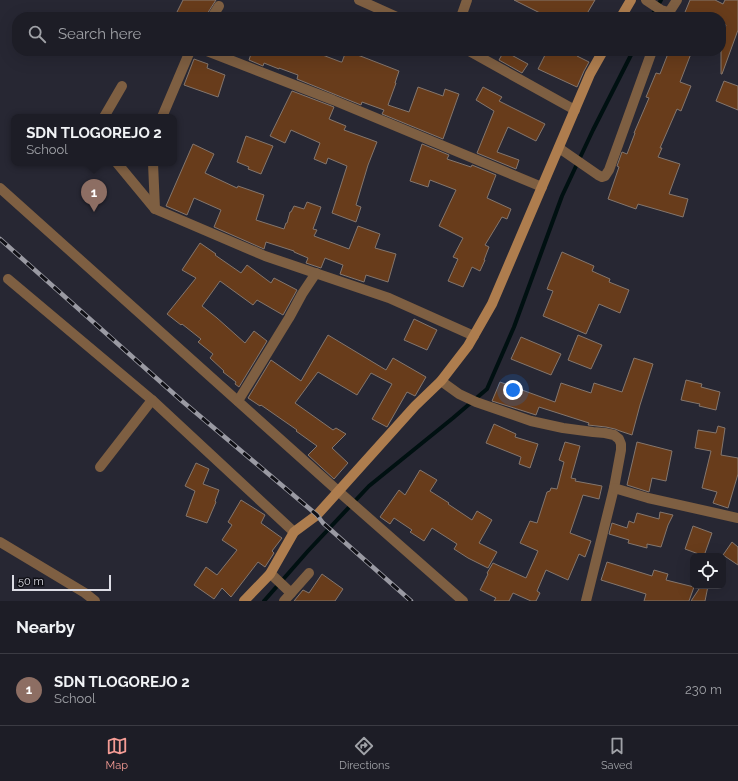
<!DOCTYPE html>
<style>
:root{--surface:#1d1d26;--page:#2a2a32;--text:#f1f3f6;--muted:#a0a2a7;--line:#3b3b43;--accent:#f59c95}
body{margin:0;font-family:Raleway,sans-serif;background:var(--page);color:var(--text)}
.controls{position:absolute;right:12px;bottom:12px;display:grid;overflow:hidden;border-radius:8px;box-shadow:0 4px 16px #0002}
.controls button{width:36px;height:36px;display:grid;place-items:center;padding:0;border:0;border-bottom:1px solid var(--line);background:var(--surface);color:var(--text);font:20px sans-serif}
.scale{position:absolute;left:12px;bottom:10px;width:99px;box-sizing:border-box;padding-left:4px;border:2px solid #dddde5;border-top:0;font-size:11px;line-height:14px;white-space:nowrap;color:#dddde5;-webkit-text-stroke:3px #101016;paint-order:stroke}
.you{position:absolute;left:513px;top:390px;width:14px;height:14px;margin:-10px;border:3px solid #fff;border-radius:50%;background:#1a73e8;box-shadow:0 0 0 6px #1a73e833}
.badge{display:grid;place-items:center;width:26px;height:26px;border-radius:50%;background:var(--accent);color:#fff;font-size:13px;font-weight:700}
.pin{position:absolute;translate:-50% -33px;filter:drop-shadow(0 1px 2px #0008)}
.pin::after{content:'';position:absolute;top:21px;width:14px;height:12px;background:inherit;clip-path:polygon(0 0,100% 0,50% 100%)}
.popup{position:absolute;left:11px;top:114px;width:166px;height:52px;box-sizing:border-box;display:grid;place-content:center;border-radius:8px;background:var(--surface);filter:drop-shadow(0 1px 3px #0005);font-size:13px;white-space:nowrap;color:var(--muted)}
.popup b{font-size:15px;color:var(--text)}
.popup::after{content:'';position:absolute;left:50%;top:100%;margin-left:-8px;border:8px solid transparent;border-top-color:var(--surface)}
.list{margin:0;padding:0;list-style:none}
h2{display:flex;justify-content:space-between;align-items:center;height:52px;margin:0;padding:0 16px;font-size:17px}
h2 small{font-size:13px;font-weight:400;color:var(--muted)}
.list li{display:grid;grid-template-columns:26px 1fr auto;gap:12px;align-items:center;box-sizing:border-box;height:72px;padding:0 16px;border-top:1px solid var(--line)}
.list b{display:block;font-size:15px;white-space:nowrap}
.list p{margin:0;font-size:13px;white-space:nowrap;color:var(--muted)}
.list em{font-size:13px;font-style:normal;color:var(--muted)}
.icon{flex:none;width:22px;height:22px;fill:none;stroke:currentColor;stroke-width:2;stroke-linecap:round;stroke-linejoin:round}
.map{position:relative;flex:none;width:738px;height:601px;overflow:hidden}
.search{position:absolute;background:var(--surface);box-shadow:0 4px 16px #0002;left:12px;right:12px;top:12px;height:44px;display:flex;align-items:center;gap:10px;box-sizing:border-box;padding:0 14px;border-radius:16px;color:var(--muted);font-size:15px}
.sheet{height:124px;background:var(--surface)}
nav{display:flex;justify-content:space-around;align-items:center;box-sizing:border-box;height:56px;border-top:1px solid var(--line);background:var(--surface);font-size:11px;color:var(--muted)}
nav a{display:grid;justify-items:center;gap:2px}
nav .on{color:var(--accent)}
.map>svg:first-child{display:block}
</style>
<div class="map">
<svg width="738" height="601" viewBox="0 0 738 601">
<rect width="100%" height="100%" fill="#272733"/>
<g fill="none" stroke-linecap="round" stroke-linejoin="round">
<g stroke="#001011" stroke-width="4">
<path d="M651,17L661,0"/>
<path d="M264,601L308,551L369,486L453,418L487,389L514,327L562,196L593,130L633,51"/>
</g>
</g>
<g fill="#683c1b" stroke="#84766d">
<path d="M183,0H216L207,14L206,17H182L176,14Z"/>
<path d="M514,0H595L585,17H548Z"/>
<path d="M690,0H715L723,4L725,0H738V30L722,74H721V39L726,25L721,22V17H683Z"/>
<path d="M252,51H312L341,62H342L346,51L363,57L399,71L395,83H396L388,105L409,112L418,87L443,96L445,89L459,94L443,139L382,114L384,110L362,102L361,105L297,79L298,75L279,68V69L264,63L263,66L249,60Z"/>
<path d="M504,51L528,64L522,73L499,60Z"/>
<path d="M547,51H580L577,56L589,62L584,71L577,87L538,69Z"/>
<path d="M669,51H692L680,82L691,86L681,111L677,109L660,148H662L658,157L680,164L669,194L688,199L683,217L638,204L636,209L608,199L619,167L617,166L622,152L627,154L635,133H634L649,98L646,97L656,73L660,74Z"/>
<path d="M194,59L208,64L207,68L225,75L218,97L184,85Z"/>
<path d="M724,81L738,86V110L716,101Z"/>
<path d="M483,87L502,97L499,101L545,124L536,141L508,127L497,152L519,160L516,169L477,153L494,111L476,100Z"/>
<path d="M292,91L334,107L329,119L346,126L344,130L377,142L368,165L356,205L361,207L356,222L332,213L347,166L328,158L326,164L314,159L320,143L291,130L285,143L270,136Z"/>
<path d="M246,136L273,146L261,174L248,169L249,167L237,162Z"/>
<path d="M193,144L214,154L205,173L237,188L238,186L264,195L256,220L284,229L286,223H287L290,212H291L294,206L304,209L307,202L321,207L313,229L317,230L314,236L349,249L358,226L380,234L375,248L396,254L388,282L366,275L364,282L340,274L343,265L325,258L321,268L306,263L308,258L294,252V251L266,242L264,249L214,227L221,210L194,198L187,215L166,206Z"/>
<path d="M422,144L449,155L447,159L471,167L472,165L496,175L487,198L511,209L507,219L502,217L485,245L489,247L484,260H485L480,271L472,267L463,287L448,281L458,259L453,257L463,238L439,226L456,190L430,180L428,187L410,181Z"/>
<path d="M200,243L216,254L215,255L241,273L247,265L271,283L274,278L297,290L283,315L257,300L253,305L220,281L202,306L217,318L245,343L254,331L267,341L239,387L235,384L236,382L223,372L224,371L210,358L213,354L198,342L201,339L182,324L181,325L167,314L196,278L182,270Z"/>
<path d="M562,252L594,266L592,271L610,279L609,282L629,290L620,313L599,304L586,334L543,316L553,291L547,289Z"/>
<path d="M414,319L437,330L427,350L404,340Z"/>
<path d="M328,335L386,370L393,358L426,377L415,396L407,392L387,427L372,419L392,384L371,373L357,395L318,372L295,403L333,430L336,428L346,434L332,448L348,463L334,479L308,455L317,446L296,431L297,430L261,405L260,406L248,398L271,360L301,381Z"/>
<path d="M578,335L602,345L591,369L568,360Z"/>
<path d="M521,337L561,354L551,375L511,359Z"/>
<path d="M634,358L653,364L640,405L632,435L620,431L615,429L606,427L588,425L589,423L539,407L536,415L492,401L500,382L555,402L561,383L591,393L594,383L622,392Z"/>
<path d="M686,380L702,384L701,387L720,392L716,410L699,406L700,404L681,400Z"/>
<path d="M494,424L516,434L515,437L538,444L530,468L519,464L521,457L486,443Z"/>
<path d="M718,426L725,428L721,455L738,458V474L728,508L713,503L717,492L702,488L711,451L695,448L698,430L716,433Z"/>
<path d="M565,442L580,446L571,478L576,479L575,481L602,486L599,499L583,495L570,533L591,541L585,557L579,554L568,580L546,570L537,591L540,593L536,601H531L513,593L509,601H494L496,598L480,590L488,574L487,573L493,563L526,578L538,551L520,543L530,521L537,523L547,492L550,491L551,488L557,489L564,462L559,460Z"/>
<path d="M637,442L672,451L666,481L652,478L649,492L627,485Z"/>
<path d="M196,463L209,469L203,484L219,490L215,501L216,502L207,523L186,516L195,491L185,486Z"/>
<path d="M420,470L437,480L430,491L449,503L448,504L472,520L477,511L492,520L479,543L497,552L488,568L468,558L454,549L457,544L432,528L424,541L410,532L412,530L394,518L390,524L380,517L399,490L405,495Z"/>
<path d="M241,500L265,515L261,523L282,538L272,551L274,553L265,567L258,562L231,597L222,588L214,599L194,585L206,567L217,575L237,550L222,540L232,525L228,522Z"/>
<path d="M660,512L673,515L668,525L661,547L647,544V548L628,543L629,540L609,534L612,523L627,528L629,521L634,523L637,513L659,519Z"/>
<path d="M693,526L712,533L704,556L685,549Z"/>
<path d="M732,542L738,547V565L723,555Z"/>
<path d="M607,562L652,576L654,570L668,574L666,580L694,587L689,601H644L646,594L601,580Z"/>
<path d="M322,574L343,589L335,601H294L303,590L309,593Z"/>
<path d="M701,586H708L705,601H691Z"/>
</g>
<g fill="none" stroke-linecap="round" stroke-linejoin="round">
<g stroke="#7e5f42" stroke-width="10">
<path d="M359,0L397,17"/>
<path d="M646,0L661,10L668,12"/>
<path d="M212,17L219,6"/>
<path d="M461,17L467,0"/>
<path d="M666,17L677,0"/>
<path d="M207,51L333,100L542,187"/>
<path d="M469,51L575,110"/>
<path d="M104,117L122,86"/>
<path d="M162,117L190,51"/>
<path d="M559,148L598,175L602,177L605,176L609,170L652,51"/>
<path d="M117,163L155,209L265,256L389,298L474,336"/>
<path d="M153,163L155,209"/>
<path d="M0,188L338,491L463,601"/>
<path d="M8,279L152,400L294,532"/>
<path d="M441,381L459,394L476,402L531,421L563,428L593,432L605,433L614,435L619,439L621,444V450L614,488L586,601"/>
<path d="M238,401L289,318L302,294L316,273"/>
<path d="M100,467L152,400"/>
<path d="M614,488L648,498L738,518"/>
<path d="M0,542L85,593L95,601"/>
<path d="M270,574L272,575L291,593"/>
<path d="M284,601L309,573"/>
</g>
<g stroke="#ae7d4e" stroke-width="10">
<path d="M621,17L631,0"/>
<path d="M244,601L270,574L294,532L317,515L415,406L441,381L468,346L492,304L590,74L603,51"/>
</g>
<defs>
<path id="rail" d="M0,239L182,401L317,515L323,523L411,601"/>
</defs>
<use href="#rail" stroke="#9a9aa3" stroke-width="4.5"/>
<use href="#rail" stroke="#101016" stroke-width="3" stroke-dasharray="9" stroke-linecap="butt"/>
</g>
</svg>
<div class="controls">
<button><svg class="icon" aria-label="locate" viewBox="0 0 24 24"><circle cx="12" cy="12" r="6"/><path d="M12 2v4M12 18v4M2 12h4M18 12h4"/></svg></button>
</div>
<div class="scale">50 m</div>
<div class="you"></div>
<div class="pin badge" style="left:94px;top:212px;background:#8d6e63">1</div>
<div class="popup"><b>SDN TLOGOREJO 2</b>School</div>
<div class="search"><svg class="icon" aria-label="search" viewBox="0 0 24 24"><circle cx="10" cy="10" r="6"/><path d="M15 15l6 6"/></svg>Search here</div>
</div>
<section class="sheet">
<h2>Nearby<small></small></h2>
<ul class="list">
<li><span class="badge" style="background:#8d6e63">1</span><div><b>SDN TLOGOREJO 2</b><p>School</p></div><em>230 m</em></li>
</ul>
</section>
<nav>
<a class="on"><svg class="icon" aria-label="map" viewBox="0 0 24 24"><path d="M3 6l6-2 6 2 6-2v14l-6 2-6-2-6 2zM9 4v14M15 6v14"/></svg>Map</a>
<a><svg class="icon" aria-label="directions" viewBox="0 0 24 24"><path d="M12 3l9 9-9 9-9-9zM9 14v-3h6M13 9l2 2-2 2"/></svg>Directions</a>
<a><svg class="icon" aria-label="saved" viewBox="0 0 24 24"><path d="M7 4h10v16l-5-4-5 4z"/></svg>Saved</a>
</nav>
